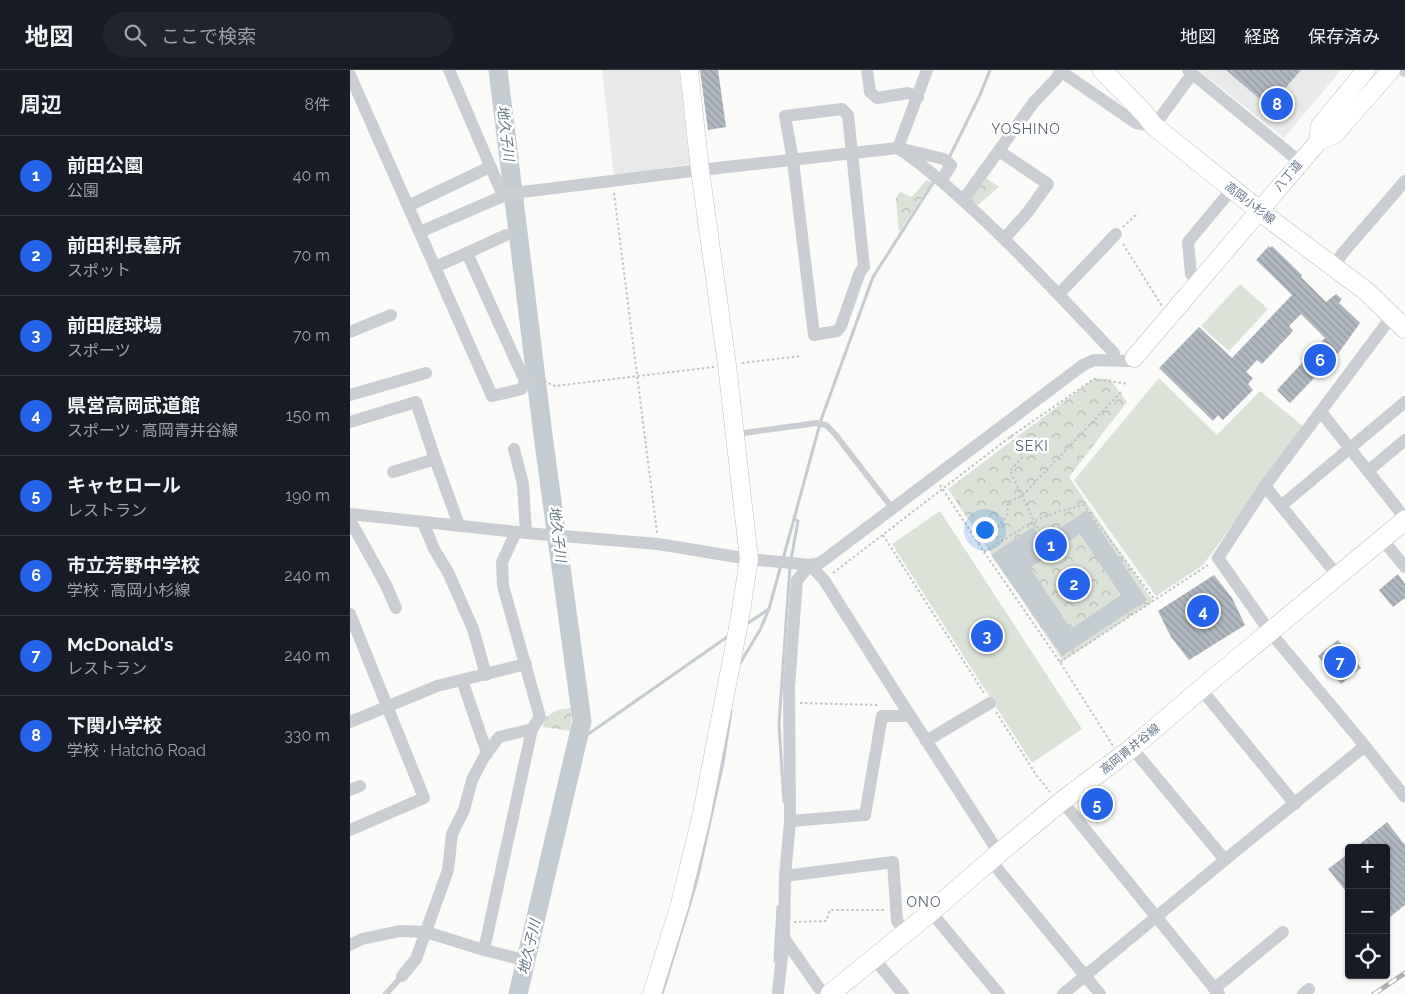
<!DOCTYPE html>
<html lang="ja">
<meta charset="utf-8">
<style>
:root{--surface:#171b24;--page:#20242c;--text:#f1f3f6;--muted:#9ea1a6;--line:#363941;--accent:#2563eb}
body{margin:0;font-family:Raleway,"Noto Sans JP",sans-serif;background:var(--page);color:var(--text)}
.controls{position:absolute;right:15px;bottom:15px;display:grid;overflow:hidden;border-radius:5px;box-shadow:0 1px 4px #0004}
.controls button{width:45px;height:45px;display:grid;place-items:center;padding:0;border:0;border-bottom:1px solid var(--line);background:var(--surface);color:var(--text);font:25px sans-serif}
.you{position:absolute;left:634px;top:459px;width:18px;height:18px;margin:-12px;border:4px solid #fff;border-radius:50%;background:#1a73e8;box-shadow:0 0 0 8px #1a73e833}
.badge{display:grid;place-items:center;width:32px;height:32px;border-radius:50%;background:var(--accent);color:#fff;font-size:16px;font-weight:700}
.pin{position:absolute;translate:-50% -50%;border:2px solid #fff;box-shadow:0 1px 5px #0006}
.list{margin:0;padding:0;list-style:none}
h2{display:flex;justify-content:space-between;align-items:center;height:65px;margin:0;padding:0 20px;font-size:21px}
h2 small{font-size:16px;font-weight:400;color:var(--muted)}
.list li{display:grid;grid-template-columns:32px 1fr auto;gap:15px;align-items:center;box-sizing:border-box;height:80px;padding:0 20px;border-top:1px solid var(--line)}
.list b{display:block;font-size:19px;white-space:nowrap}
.list p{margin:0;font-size:16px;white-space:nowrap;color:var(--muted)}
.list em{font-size:16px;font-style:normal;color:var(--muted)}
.icon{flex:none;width:28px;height:28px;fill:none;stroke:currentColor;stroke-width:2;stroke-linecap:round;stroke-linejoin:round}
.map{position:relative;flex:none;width:1055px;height:924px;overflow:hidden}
header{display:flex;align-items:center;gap:30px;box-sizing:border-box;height:70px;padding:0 25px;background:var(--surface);border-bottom:1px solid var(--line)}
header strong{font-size:24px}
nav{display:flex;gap:28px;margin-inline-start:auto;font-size:18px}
.search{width:350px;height:45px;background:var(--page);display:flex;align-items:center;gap:12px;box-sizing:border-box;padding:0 18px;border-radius:28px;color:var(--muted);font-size:19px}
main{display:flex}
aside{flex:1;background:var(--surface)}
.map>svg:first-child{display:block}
</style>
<header>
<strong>地図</strong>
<div class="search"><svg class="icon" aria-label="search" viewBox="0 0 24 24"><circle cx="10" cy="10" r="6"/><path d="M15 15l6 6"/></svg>ここで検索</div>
<nav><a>地図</a><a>経路</a><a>保存済み</a></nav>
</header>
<main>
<aside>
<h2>周辺<small>8件</small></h2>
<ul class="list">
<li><span class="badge">1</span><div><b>前田公園</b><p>公園</p></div><em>40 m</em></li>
<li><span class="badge">2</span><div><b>前田利長墓所</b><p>スポット</p></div><em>70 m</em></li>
<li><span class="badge">3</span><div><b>前田庭球場</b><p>スポーツ</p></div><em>70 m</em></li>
<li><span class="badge">4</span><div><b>県営高岡武道館</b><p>スポーツ · 高岡青井谷線</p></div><em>150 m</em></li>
<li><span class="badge">5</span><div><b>キャセロール</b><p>レストラン</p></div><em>190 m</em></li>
<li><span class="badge">6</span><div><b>市立芳野中学校</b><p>学校 · 高岡小杉線</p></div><em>240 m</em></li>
<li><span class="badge">7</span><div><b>McDonald's</b><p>レストラン</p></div><em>240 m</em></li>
<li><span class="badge">8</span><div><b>下関小学校</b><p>学校 · Hatchō Road</p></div><em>330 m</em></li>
</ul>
</aside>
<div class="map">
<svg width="1055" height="924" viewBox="0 0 1055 924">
<defs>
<pattern id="forest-crowns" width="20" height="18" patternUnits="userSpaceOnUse" patternTransform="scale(1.25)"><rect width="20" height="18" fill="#dbe2d8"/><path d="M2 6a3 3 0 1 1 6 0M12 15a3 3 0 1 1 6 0" fill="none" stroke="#b5bcb5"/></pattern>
<pattern id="building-back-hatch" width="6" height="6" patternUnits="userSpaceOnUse" patternTransform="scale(1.25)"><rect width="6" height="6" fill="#b0b7bf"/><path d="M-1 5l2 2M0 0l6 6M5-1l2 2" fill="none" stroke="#939aa1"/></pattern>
</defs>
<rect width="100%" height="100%" fill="#fafaf8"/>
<g fill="#e8e9e9">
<path d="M252,0H329L340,94L264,106Z"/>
<path d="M849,0H991L934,68Z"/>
</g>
<g fill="url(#forest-crowns)">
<path d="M636,108L649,117L627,136L621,131L622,125Z"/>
<path d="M576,110L582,112L549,162L546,128L550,122L562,127Z"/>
<path d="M744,309H760L777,332L719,407L803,531L713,591L598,419Z"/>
<path d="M222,638L220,661L193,657L195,648L207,640Z"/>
</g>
<g fill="#dbe2d8">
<path d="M890,214L918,239L879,281L851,256Z"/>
<path d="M809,308L867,365L910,321L954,357L853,495L806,526L724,410Z"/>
<path d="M590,441L732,659L682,693L542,474Z"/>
</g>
<path fill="#c4ccd2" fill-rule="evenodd" d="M737,440L797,530L712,586L641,485L683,457L693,470ZM730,464L771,525L721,559L680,498Z"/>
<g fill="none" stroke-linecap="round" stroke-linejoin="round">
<g stroke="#c4ccd2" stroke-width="3">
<path d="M599,88L630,25L640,0"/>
<path d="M433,489L471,350L523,207L585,110"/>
<path d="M441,490L448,451L444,449"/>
<path d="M395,555L419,539L431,495"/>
<path d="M389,595L410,560L419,539"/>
<path d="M227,672L380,565"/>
<path d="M434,732L429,654L440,496"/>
<path d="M425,891L428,837"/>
<path d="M312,924L347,810L373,693L381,641"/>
</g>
<path stroke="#c4ccd2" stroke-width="19" d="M148,0L194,373L232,651L168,924"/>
</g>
<g fill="url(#building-back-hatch)">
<path d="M350,0H368L376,57L358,60Z"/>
<path d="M876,0H951L919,37Z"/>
<path d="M919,176L920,178L922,176L952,205L951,207L976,232L986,224L992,229L989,233L1010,253L990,281L940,333L927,320L975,268L951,244L939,256L943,261L912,294L907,290L896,302L903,308L898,314L903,320L873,350L868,345L863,351L809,298L849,257L882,288L942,225L906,190Z"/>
<path d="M1048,504L1055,514V528L1043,537L1029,520Z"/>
<path d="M864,505L882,528L895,555L839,590L821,567L808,541Z"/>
<path d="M988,570L1011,598L991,614L968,586Z"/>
<path d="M1037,752L1055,775V835L1036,850V778H1005Z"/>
<path d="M999,783V825L978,799Z"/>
</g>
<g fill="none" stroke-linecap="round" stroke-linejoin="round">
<defs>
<g id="secondary">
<path d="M968,72L970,56L1016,0"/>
<path d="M784,288L968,72L985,64L1041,0"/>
<path d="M302,924L330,834L351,748L389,553L399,489L377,295L350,100L339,0"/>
</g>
<g id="primary">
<path d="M752,0L794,43L804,56L925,153L1016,221L1055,259"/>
<path d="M480,924L581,842L649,783L712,731L782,678L851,619L1055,450"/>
</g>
</defs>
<use href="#secondary" stroke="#bcc0c6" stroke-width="19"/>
<use href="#primary" stroke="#bbbec3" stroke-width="20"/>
<g stroke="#c1c4c6" stroke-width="2" stroke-dasharray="2.5 2.5" stroke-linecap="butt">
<path d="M264,123L307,463"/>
<path d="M773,157L788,143"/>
<path d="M773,174L812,236"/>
<path d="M392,293L451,286"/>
<path d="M194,311L205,316L364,297"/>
<path d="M660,366L673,386L660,401L684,451L701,480"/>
<path d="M590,415L634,482L710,592L763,676"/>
<path d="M533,465L634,623"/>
<path d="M628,473L646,460L657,445L658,432L672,426L771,322"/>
<path d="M634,482L684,451L707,442L734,435L805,530"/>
<path d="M483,503L660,367L744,309L778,314"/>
<path d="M710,592L858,495"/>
<path d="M450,633L528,635"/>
<path d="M646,642L687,706L700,722"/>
<path d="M444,852L476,851L480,840H536"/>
</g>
<g stroke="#cacdd1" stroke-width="6">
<path d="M386,364L467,353L476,355L485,364L543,439"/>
<path d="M36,924L52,906"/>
</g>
<g stroke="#cacdd1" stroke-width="12">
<path d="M99,0L153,126L156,124L350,100L548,78L594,89L601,95L591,111C653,164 708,224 764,283L762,290"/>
<path d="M517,0L520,22L527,28L558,23L568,27"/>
<path d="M577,0L548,78L565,90L591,111"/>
<path d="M709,0L786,53L804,56L842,4"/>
<path d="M838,0L950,92"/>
<path d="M1054,0L1055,1"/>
<path d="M0,5L142,326L172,319L175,311L182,310"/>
<path d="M492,39L498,45L514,197L510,202L491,256L487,261L464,265L443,91L435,46Z"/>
<path d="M649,81L698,114L677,143L654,169"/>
<path d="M613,130L684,32L706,9L711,1"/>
<path d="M58,136L140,97"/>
<path d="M70,162L153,126"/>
<path d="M117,183L156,165"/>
<path d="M984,196L992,184L1055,111"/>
<path d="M85,197L117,183L175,311"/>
<path d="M849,211L841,204L838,172L882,119"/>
<path d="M709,224L766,164"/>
<path d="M1042,246L915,416L868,488L920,562L1015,676L1055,727"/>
<path d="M0,262L41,245"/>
<path d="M0,325L76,303"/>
<path d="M971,342L1055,448"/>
<path d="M0,352L66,332L85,389L43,402"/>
<path d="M164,379L173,414L176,463"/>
<path d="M85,389L109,455"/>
<path d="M1018,401L1055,370"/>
<path d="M915,416L987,505"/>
<path d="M932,435L1055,332"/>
<path d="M0,444L176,463L308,474L399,489L442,493L460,495L470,493L733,295L744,290L778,291L784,288"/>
<path d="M0,445L1,452L36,515L46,538"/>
<path d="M73,452L84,479L98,502L123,559L136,605"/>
<path d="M1032,469L1055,497"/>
<path d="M460,495L447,510L439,616L440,751L435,806L434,868L473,924"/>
<path d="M460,495L474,510L552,633L649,783"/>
<path d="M0,544L74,728L0,760"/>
<path d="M112,610L137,683"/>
<path d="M851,619L945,734"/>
<path d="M0,652L87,616L176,594"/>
<path d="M576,671L640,633"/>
<path d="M782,678L875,790"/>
<path d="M0,720L10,716"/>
<path d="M712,731L869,924"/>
<path d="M440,751L515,745L532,646H560"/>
<path d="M641,791L750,924"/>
<path d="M435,806L543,792L547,851L556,862"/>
<path d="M581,842L649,924"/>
<path d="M0,875L12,869L50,861L76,862L134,880L166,888"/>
<path d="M134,880L182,659"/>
<path d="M531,897L553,924"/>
<path d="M52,906L66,889L98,800L102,764L114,740L122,710L134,687L149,667L182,659L190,647L153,516L152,492L166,462"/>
<path d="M864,919L933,862"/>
<path d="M428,922L434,868"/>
<path d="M713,924L887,780L1015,676"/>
<path d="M953,924L959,919"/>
</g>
<use href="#secondary" stroke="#fff" stroke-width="18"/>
<use href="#primary" stroke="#fff" stroke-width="19"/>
<defs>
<path id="rail" d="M1024,924L1055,903"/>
</defs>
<use href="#rail" stroke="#aaafb6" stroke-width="5"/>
<use href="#rail" stroke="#fff" stroke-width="3" stroke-dasharray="9" stroke-linecap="butt"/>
</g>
<g text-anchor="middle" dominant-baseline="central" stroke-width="5" stroke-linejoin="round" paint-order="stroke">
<g font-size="12" fill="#67778a" stroke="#fff">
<text transform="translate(938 106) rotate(-50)">八丁道</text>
<text transform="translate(900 133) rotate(38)">高岡小杉線</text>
<text transform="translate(780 679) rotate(-39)">高岡青井谷線</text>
</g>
<g font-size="14" letter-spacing="1" fill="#56616f" stroke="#fff">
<text x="676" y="59">YOSHINO</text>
<text x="682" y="376">SEKI</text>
<text x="574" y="832">ONO</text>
</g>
<g font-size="14" font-style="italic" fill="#637884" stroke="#fff">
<text transform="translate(156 63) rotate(83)">地久子川</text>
<text transform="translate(208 464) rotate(83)">地久子川</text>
<text transform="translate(179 877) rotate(-77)">地久子川</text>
</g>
</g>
</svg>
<div class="controls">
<button>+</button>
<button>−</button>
<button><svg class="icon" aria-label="locate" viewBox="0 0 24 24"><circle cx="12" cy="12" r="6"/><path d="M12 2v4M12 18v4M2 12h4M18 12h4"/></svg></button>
</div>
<div class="you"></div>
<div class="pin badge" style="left:701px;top:475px">1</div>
<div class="pin badge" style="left:724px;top:514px">2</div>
<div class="pin badge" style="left:637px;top:566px">3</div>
<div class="pin badge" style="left:853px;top:541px">4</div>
<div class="pin badge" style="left:747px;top:734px">5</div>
<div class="pin badge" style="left:970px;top:290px">6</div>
<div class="pin badge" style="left:990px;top:592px">7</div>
<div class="pin badge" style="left:927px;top:34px">8</div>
</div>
</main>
